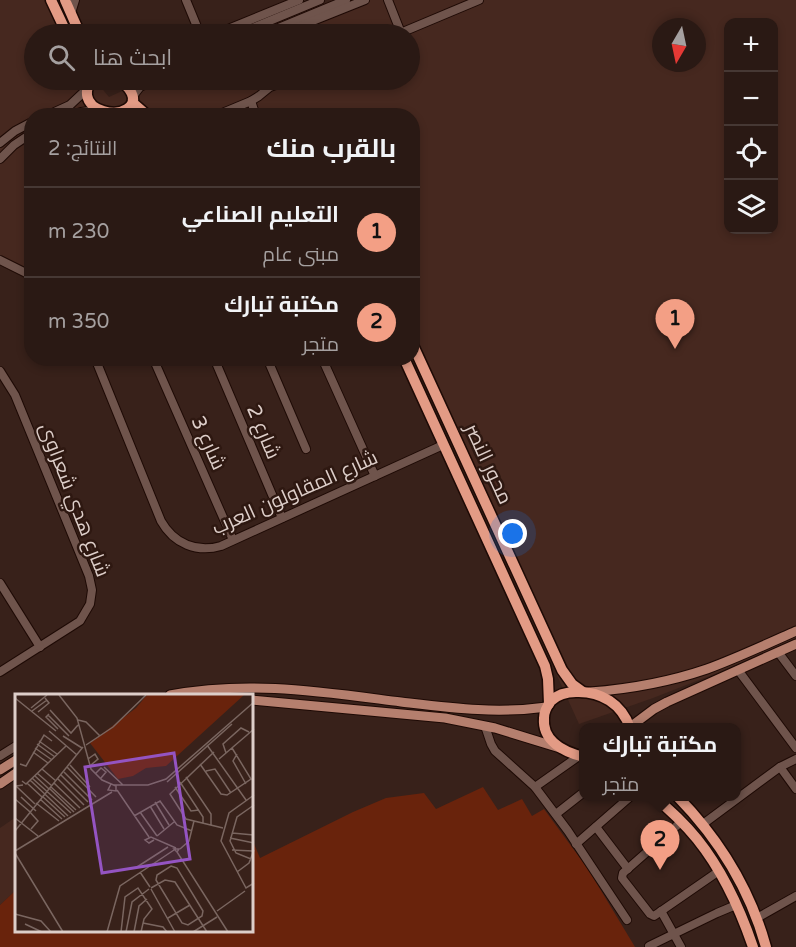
<!DOCTYPE html>
<html lang="ar">
<meta charset="utf-8">
<style>
:root{--surface:#2a1914;--page:#362622;--text:#f1f3f6;--muted:#a5a0a0;--line:#463834;--accent:#f39f85}
body{margin:0;font-family:"Varela Round",Cairo,sans-serif;background:var(--page);color:var(--text);direction:rtl}
.controls{position:absolute;right:18px;top:18px;display:grid;overflow:hidden;border-radius:12px;box-shadow:0 3px 9px #0003}
.controls button{width:54px;height:54px;display:grid;place-items:center;padding:0;border:0;border-bottom:2px solid var(--line);background:var(--surface);color:var(--text);font:30px sans-serif}
.compass{position:absolute;left:652px;top:18px;width:54px;height:54px;border-radius:50%;background:var(--surface);box-shadow:0 3px 9px #0003;rotate:189deg}
.you{position:absolute;left:513px;top:534px;width:21px;height:21px;margin:-15px;border:4px solid #fff;border-radius:50%;background:#1a73e8;box-shadow:0 0 0 9px #1a73e833}
.badge{display:grid;place-items:center;width:39px;height:39px;border-radius:50%;background:var(--accent);color:#111;font-size:20px;font-weight:700}
.pin{position:absolute;translate:-50% -50px;filter:drop-shadow(0 2px 3px #0008)}
.pin::after{content:'';position:absolute;top:32px;width:21px;height:18px;background:inherit;clip-path:polygon(0 0,100% 0,50% 100%)}
.popup{position:absolute;left:579px;top:723px;width:162px;height:78px;box-sizing:border-box;display:grid;place-content:center;border-radius:12px;background:var(--surface);filter:drop-shadow(0 2px 4px #0005);font-size:20px;white-space:nowrap;color:var(--muted)}
.popup b{font-size:22px;color:var(--text)}
.popup::after{content:'';position:absolute;left:50%;top:100%;margin-left:-12px;border:12px solid transparent;border-top-color:var(--surface)}
.list{margin:0;padding:0;list-style:none}
h2{display:flex;justify-content:space-between;align-items:center;height:78px;margin:0;padding:0 24px;font-size:26px}
h2 small{font-size:20px;font-weight:400;color:var(--muted)}
.list li{display:grid;grid-template-columns:39px 1fr auto;gap:18px;align-items:center;box-sizing:border-box;height:90px;padding:0 24px;border-top:2px solid var(--line)}
.list b{display:block;font-size:22px;white-space:nowrap}
.list p{margin:0;font-size:20px;white-space:nowrap;color:var(--muted)}
.list em{font-size:20px;font-style:normal;color:var(--muted)}
.icon{flex:none;width:33px;height:33px;fill:none;stroke:currentColor;stroke-width:2;stroke-linecap:round;stroke-linejoin:round}
.map{position:relative;flex:none;width:796px;height:947px;overflow:hidden;direction:ltr}
.search{position:absolute;background:var(--surface);box-shadow:0 3px 9px #0003;left:24px;top:24px;width:396px;height:66px;display:flex;align-items:center;gap:15px;box-sizing:border-box;padding:0 21px;border-radius:33px;color:var(--muted);font-size:22px}
.panel{position:absolute;background:var(--surface);box-shadow:0 3px 9px #0003;left:24px;top:108px;width:396px;height:258px;border-radius:24px;direction:rtl}
.map>svg:first-child{display:block}
</style>
<div class="map">
<svg width="796" height="947" viewBox="0 0 796 947">
<rect width="100%" height="100%" fill="#38211a"/>
<g fill="#46281f" fill-rule="evenodd">
<path d="M0,0H60L74,34H34V80H95L109,97L146,80H410V34H250L333,0H796V638L717,673L653,698L579,724L413,358L412,116H32L31,281L0,265ZM728,22H774V230H728ZM661,27H697V63H661Z"/>
<path d="M16,817V890L0,905V828Z"/>
</g>
<path fill="#69230c" d="M483,787L498,810L522,799L532,816L544,809L588,869L635,947H0V905L16,890V930H252V839L260,858L353,812L386,798L424,793L436,809Z"/>
<g fill="none" stroke-linecap="round" stroke-linejoin="round">
<defs>
<g id="minor">
<path d="M186,0L200,34"/>
<path d="M388,0L401,33"/>
<path d="M71,13L75,0"/>
<path d="M216,34L299,0"/>
<path d="M238,34L320,0"/>
<path d="M264,34L346,0"/>
<path d="M280,34L365,0"/>
<path d="M398,34L479,0"/>
<path d="M133,96L140,87L154,80"/>
<path d="M251,101L256,116"/>
<path d="M46,116L70,105L87,89"/>
<path d="M69,116L81,112L99,110"/>
<path d="M215,116L251,101L259,96L270,87L290,80"/>
<path d="M0,143L15,131L32,122"/>
<path d="M0,159L14,145L32,133"/>
<path d="M0,260L32,276"/>
<path d="M95,358L161,521C174,544 197,553 221,546L443,445"/>
<path d="M153,358L233,540"/>
<path d="M214,358L282,518"/>
<path d="M267,358L306,449"/>
<path d="M322,358L375,476"/>
<path d="M0,371L15,395L89,576L92,590L90,604L80,621L0,672"/>
<path d="M0,583L40,647"/>
<path d="M778,652L796,676"/>
<path d="M738,670L796,748"/>
<path d="M485,726L491,744L495,751L535,787L568,831L627,920"/>
<path d="M0,756L16,746"/>
<path d="M780,767L796,789"/>
<path d="M535,787L579,756"/>
<path d="M556,814L584,792"/>
<path d="M681,822L623,873L622,878L650,914L654,916L719,871"/>
<path d="M703,824L780,767L796,759"/>
<path d="M596,827L628,869"/>
<path d="M576,844L631,796"/>
<path d="M661,911L681,947"/>
<path d="M757,918L796,896"/>
<path d="M649,946L717,913L736,905"/>
</g>
<g id="major">
<path d="M590,692C630,689 669,682 707,669C737,658 767,644 796,631"/>
<path d="M170,695C250,680 322,692 401,702C452,708 496,714 547,707"/>
<path d="M252,700L445,718L495,728L560,748"/>
<path d="M630,727L654,709L667,702L796,644"/>
<path d="M0,770L16,760"/>
<path d="M0,784L16,773"/>
</g>
<g id="highway">
<path d="M51,0L67,34"/>
<path d="M65,0L80,34"/>
<path d="M96,80C90,83 86,87 87,95C89,111 115,117 127,109C141,100 128,85 118,80"/>
<path d="M133,103L148,116"/>
<path d="M412,343L562,670L572,684L583,692"/>
<path d="M404,358L545,666L548,679L549,704"/>
<path d="M584,757C564,752 542,741 544,718C544,712 547,706 551,701C557,695 567,692 576,692C601,691 622,704 630,728"/>
<path d="M653,796C669,809 684,823 697,839C722,870 740,909 753,947"/>
<path d="M677,796C719,839 750,889 766,947"/>
</g>
</defs>
<use href="#minor" stroke="#1e0a05" stroke-width="10"/>
<use href="#major" stroke="#1e0a05" stroke-width="11"/>
<use href="#highway" stroke="#1e0a05" stroke-width="13"/>
<use href="#minor" stroke="#6f544c" stroke-width="8"/>
<use href="#major" stroke="#b57f6e" stroke-width="9"/>
<use href="#highway" stroke="#e39b85" stroke-width="10"/>
</g>
<g text-anchor="middle" dominant-baseline="central" stroke-width="5" stroke-linejoin="round" paint-order="stroke">
<g font-size="20" fill="#ddcec9" stroke="#2e1811">
<text transform="translate(263 432) rotate(67)">شارع 2</text>
<text transform="translate(208 443) rotate(66)">شارع 3</text>
<text transform="translate(488 464) rotate(65)">محور النصر</text>
<text transform="translate(295 493) rotate(-24)">شارع المقاولون العرب</text>
<text transform="translate(74 500) rotate(69)">شارع هدي شعراوى</text>
</g>
</g>
<g transform="translate(15 694)">
<rect width="238" height="238" fill="#38211a"/>
<path d="M132,1H229L151,72L131,74L118,82L103,85L75,49L121,14Z" fill="#69230c"/>
<path fill="none" stroke="#7a6660" stroke-width="1.5" d="M44,1L62,24L76,75L87,86L101,92V97L93,96L96,90M0,4L41,37M16,14L32,1M35,16L56,39L63,31M17,17L32,6M23,18L34,9L30,4M34,20L31,23L43,35M33,21L54,42M63,26L71,28L85,42M34,37L62,61M48,42L67,54M24,47L42,60M22,50L40,63M71,51L98,33L131,1M192,51L231,106M20,54L37,66M18,58L33,69M199,58L155,100L171,125L208,134M211,59L208,50L226,34L234,38M222,60L218,67L231,90M73,65L80,60L83,65L76,71M204,65L239,35M5,70L11,72L29,41L37,47M185,70L206,100L212,101L236,85L217,54M55,71L75,93M52,73L81,103M89,73L108,91M27,75L41,87M191,77L200,75L216,99M49,78L77,106M22,79L37,92M81,79L86,74L91,78L86,84M46,81L73,108M20,82L34,95M171,83L196,120V131M17,84L56,119M43,85L69,111M15,86L53,122M7,87L11,90L51,52M152,88L217,30M165,88L188,123V130M12,89L27,103M39,89L65,114M8,91L1,92L20,110M99,91H133L151,85L239,8M36,93L61,116M160,93L176,117L184,116M34,94L59,118M102,96L134,143M239,101L214,119L206,147L231,194L239,189M27,102L50,123M6,103L21,117M0,105L14,117M25,105L47,125M140,108L154,131M21,109L44,127M135,112L149,135M14,117L23,127L16,135M125,118L142,142M119,122L145,107L162,131L177,137M0,124L23,142M0,137L68,53M217,139L239,141M142,142L159,128M215,144L239,149M139,146L134,149L130,146L136,143L161,154M165,155L174,147L179,127M217,156L238,157M0,157L97,98M162,158L159,155H164L162,158L213,238M0,159L48,238M236,165L221,159L215,147L222,123L239,111M156,172L162,174L188,217L187,222L173,231L167,229L141,186L142,181ZM122,173L153,153M125,178L135,193M222,178L234,169L239,156M136,194L150,186L160,188L192,238M136,195L160,238M202,217L230,197M0,220L26,227L36,238M153,224L175,211M128,229L148,233L152,238M10,230L27,238M92,238L105,192L159,156M106,238L110,203L123,194L137,215L129,225L126,238M111,238L117,208L134,195M119,238L124,212L132,205M178,238L202,223"/>
<path fill="#9454c2" fill-opacity="0.15" stroke="#9454c2" stroke-width="3" d="M159,59L175,165L87,179L70,73Z"/>
<rect width="238" height="238" fill="none" stroke="#ddcec9" stroke-width="3"/>
</g>
</svg>
<div class="controls">
<button>+</button>
<button>−</button>
<button><svg class="icon" aria-label="locate" viewBox="0 0 24 24"><circle cx="12" cy="12" r="6"/><path d="M12 2v4M12 18v4M2 12h4M18 12h4"/></svg></button>
<button><svg class="icon" aria-label="layers" viewBox="0 0 24 24"><path d="M12 4l9 5-9 5-9-5zM3 14l9 5 9-5"/></svg></button>
</div>
<svg class="compass" viewBox="-18 -18 36 36"><path d="M0-13l5 13h-10z" fill="#e53935"/><path d="M0 13l5-13h-10z" fill="#a5a0a0"/></svg>
<div class="you"></div>
<div class="pin badge" style="left:675px;top:349px">1</div>
<div class="pin badge" style="left:660px;top:870px">2</div>
<div class="popup"><b>مكتبة تبارك</b>متجر</div>
<div class="search"><svg class="icon" aria-label="search" viewBox="0 0 24 24"><circle cx="10" cy="10" r="6"/><path d="M15 15l6 6"/></svg>ابحث هنا</div>
<section class="panel">
<h2>بالقرب منك<small>النتائج: 2</small></h2>
<ul class="list">
<li><span class="badge">1</span><div><b>التعليم الصناعي</b><p>مبنى عام</p></div><em>230 m</em></li>
<li><span class="badge">2</span><div><b>مكتبة تبارك</b><p>متجر</p></div><em>350 m</em></li>
</ul>
</section>
</div>
